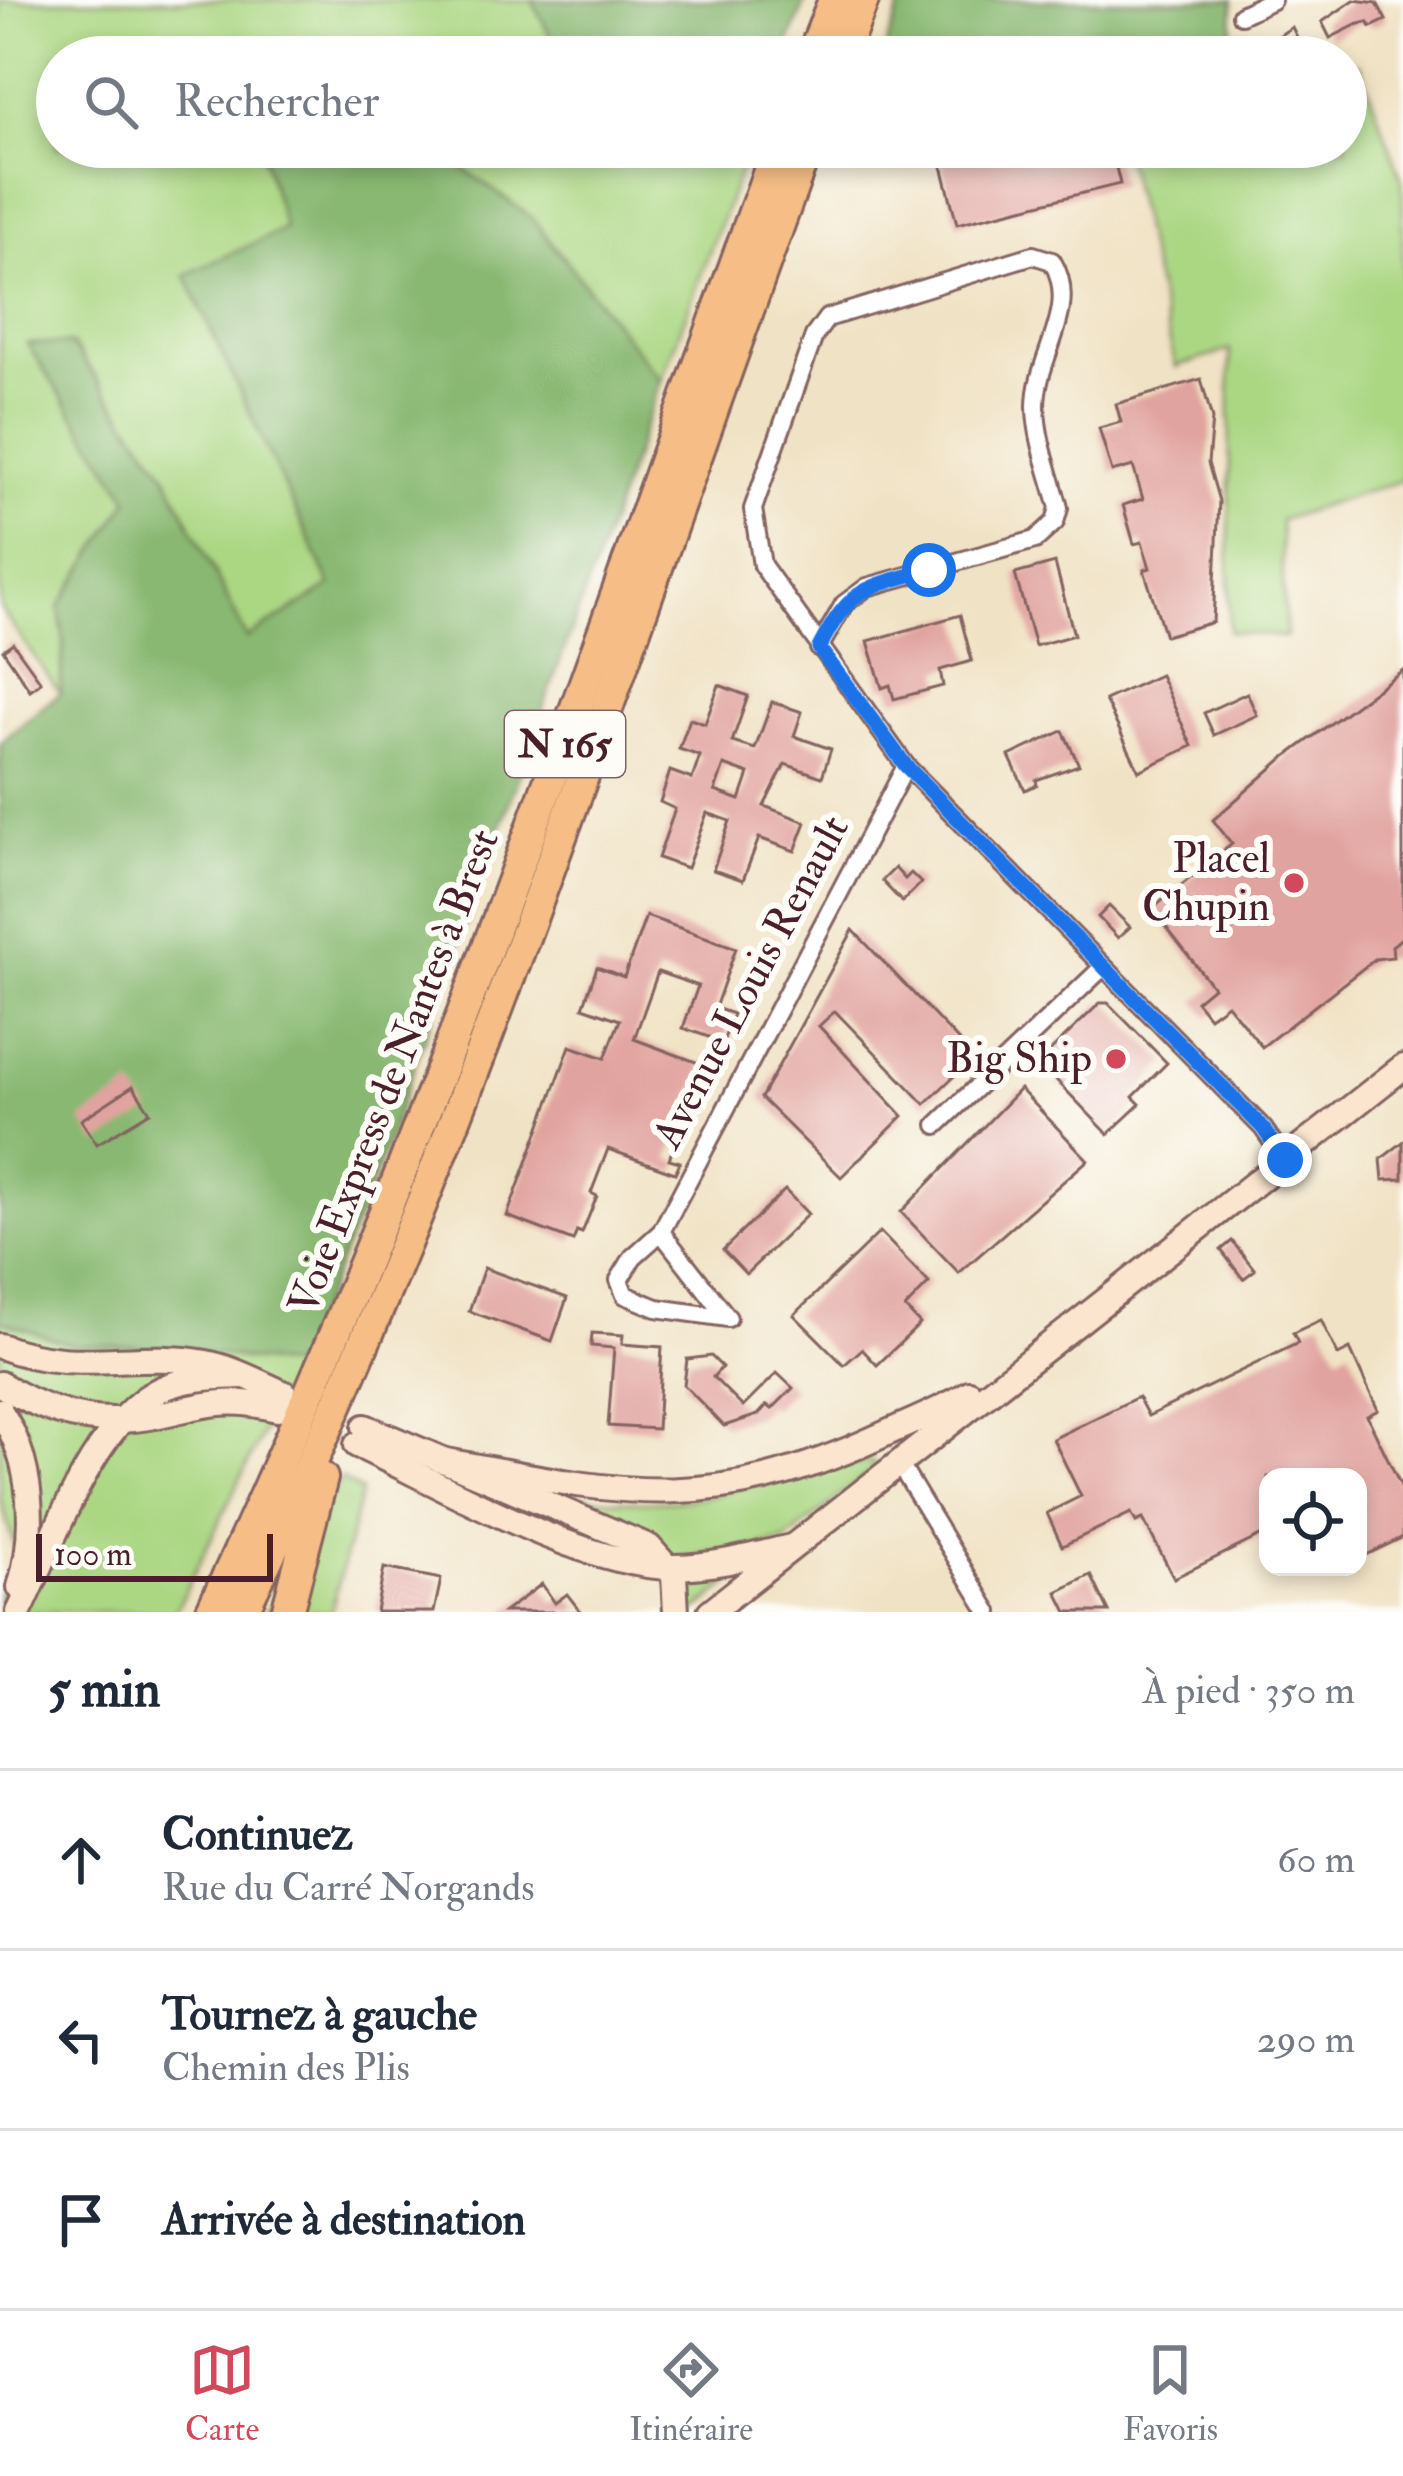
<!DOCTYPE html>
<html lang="fr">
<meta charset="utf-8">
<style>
:root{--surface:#fff;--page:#f2f2f3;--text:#1f2937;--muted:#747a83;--line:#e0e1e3;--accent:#d1495b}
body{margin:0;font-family:"IM FELL Double Pica",serif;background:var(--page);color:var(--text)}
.controls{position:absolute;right:36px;bottom:36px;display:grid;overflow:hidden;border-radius:24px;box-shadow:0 6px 18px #0003}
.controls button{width:108px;height:108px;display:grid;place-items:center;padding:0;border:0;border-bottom:3px solid var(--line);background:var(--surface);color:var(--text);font:60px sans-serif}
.scale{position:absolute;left:36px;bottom:30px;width:237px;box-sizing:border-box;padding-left:12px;border:6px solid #4a1f2b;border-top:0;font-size:33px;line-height:42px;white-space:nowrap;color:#4a1f2b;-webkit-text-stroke:9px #fdfcf7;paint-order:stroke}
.stop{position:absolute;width:36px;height:36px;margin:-27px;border:9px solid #1a73e8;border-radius:50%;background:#fff}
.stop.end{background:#1a73e8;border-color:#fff;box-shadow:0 3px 12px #0008}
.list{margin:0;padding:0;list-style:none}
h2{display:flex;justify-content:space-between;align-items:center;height:156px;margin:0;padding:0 48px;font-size:51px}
h2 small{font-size:39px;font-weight:400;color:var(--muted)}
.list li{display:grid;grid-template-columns:78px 1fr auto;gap:36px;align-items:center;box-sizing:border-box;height:180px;padding:0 48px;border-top:3px solid var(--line)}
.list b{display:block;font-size:45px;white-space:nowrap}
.list p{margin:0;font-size:39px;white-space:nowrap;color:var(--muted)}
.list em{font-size:39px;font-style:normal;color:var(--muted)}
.icon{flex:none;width:66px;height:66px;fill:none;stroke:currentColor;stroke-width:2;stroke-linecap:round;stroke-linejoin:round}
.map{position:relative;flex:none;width:1403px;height:1612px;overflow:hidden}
.search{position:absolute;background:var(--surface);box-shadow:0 6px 18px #0003;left:36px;right:36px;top:36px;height:132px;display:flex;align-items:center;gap:30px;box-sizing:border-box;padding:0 42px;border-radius:66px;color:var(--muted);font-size:45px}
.sheet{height:696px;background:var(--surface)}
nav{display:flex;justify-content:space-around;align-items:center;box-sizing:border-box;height:168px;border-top:3px solid var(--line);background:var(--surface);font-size:33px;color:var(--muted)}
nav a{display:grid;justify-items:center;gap:6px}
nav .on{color:var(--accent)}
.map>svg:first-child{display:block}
</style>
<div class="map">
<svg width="1403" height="1612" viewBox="0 0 1403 1612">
<rect width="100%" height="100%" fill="#fdfcf7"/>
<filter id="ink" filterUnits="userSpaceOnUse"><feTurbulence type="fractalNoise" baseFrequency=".00833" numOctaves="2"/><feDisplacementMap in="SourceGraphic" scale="24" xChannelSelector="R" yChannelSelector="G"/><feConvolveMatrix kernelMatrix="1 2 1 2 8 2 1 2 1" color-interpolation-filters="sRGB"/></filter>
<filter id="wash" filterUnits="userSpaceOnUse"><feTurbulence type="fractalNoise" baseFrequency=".004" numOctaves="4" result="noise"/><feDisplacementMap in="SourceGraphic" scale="48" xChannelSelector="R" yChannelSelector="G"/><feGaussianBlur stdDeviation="2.7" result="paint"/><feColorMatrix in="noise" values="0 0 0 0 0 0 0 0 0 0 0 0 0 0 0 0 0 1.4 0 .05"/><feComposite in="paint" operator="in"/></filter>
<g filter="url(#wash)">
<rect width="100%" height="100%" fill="#f0e2c4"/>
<g fill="#abd783" stroke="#7a7b57" stroke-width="3">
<path d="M0,0H532L561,57H57V147H260L286,229L186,276L331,586L247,639L165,473L72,344H28L129,499L59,607L64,641L60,693L0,608Z"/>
<path d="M1359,64L1403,182V480L1280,520L1286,637L1229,632L1230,350L1176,367L1123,147H1346V71Z"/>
<path d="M433,147H749L661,381L531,217Z"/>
<path d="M0,1320L71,1345L175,1348L295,1367L175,1612H0V1592L17,1555L0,1499Z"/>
<path d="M874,1462L872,1470L784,1542L674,1559L553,1502L554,1492C603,1500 652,1506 702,1497C759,1486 815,1463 874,1462Z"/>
<path d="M341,1478L361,1492L331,1612H266Z"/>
<path d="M750,1567L694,1612H686L683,1575Z"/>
</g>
<g fill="#88b871" stroke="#696c4e" stroke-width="3">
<path d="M532,0H806L783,57H561Z"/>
<path d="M903,0H1233L1232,57H882Z"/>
<path d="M260,147H433L531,217L661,381L369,1192L295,1367L175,1348L71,1345L0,1320V743L60,693L64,641L59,607L129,499L27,344H71L165,473L247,638L331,586L185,275L285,229Z"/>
</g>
<g id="blocks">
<g fill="#e1a39f" fill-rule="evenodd">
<path d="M1354,0L1377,3L1386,20L1371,27L1368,22L1356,25L1330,38L1322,22Z"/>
<path d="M1292,27L1303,50L1269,57L1264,46Z"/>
<path d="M937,147H1111L1120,184L957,224Z"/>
<path d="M1201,379L1212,419L1208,463L1219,501L1213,622L1165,636L1144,570L1150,568L1142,542L1134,544L1123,505L1143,499L1133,466L1112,472L1099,428L1121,422L1116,404Z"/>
<path d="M1055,563L1074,635L1035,646L1015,574Z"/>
<path d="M960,615L972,661L940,670L943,686L894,699L890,685L882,688L868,641Z"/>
<path d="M13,643L41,682L30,690L3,650Z"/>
<path d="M1403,670V937L1392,946L1393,957L1375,959L1262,1047L1227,1004L1209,1017L1196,1001L1213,987L1152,909L1232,844L1213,820L1280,761Z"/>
<path d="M1160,675L1192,746L1139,771L1105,700Z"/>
<path d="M719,685L748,696L732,742L755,749L772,702L802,712L794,736L831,749L822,777L785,764L764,806L806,822L795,851L759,838L743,880L713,870L730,821L707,813L687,868L658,858L675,809L660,802L670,771L692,779L700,756L679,749L690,719L705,724ZM724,765L749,774L740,800L715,791Z"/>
<path d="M1247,693L1257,715L1214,735L1204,713Z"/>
<path d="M1063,731L1079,765L1036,780L1037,785L1025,790L1009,756Z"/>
<path d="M895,868L905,879L911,873L921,883L902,902L882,881Z"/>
<path d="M1109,906L1130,927L1118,938L1098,917Z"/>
<path d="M646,916L736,948L715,1008L733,1014L723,1042L683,1028L698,986L658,972L634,1039L704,1065L686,1114L693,1117L686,1135L679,1132L669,1159L680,1162L675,1173L608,1149L591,1193L597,1196L582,1233L577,1231L573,1241L507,1216L570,1046L605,1058L620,1020L583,1007L597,967L624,977Z"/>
<path d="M853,930L974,1057L925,1104L835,1011L819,1026L903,1116L841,1177L761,1098Z"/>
<path d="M1100,1003H1108L1167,1063L1133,1097L1140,1104L1108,1134L1039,1062Z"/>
<path d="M133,1086L150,1112L97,1144L81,1120Z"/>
<path d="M1020,1089L1088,1160L959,1273L901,1212Z"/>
<path d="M1403,1142V1179L1383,1180L1381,1159Z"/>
<path d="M785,1190L808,1214L746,1274L723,1250Z"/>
<path d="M880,1232L929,1283L905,1308L920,1324L877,1365L862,1349L844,1365L794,1315Z"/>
<path d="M1232,1241L1255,1270L1243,1279L1221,1250Z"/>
<path d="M484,1268L567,1298L552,1341L469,1311Z"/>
<path d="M1321,1320L1338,1355L1350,1349L1378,1410L1367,1416L1403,1490V1537L1358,1559V1477H1268V1532L1174,1578L1143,1519L1136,1522L1131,1513L1062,1546L1047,1513L1081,1496L1053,1439L1138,1397L1148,1416L1298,1343L1293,1333Z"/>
<path d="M592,1333L623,1335L622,1344L662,1347L657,1429L608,1426L614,1348L591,1346Z"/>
<path d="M711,1356L722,1367L713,1377L743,1407L777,1373L793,1388L772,1409L767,1405L758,1415L724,1426L684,1385L687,1359Z"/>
<path d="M384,1568L441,1579L434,1612H376Z"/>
<path d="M1091,1575L1109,1612H1067L1057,1592Z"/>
<path d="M542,1584L555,1603L567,1594L581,1612H504Z"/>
</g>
</g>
</g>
<g filter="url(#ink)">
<use href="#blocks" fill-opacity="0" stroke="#846361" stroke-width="3"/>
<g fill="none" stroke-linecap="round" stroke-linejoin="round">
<defs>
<g id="street">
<path d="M1241,15L1272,0"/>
<path d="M819,648L844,604L867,587L1035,540L1055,522L1059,508C1051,476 1036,439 1036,406C1036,355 1081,309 1052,261L1033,255L827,318L814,336L753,509L762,565L906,766L1263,1128L1285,1160"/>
<path d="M937,1125L1102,968"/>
<path d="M661,1232L728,1318L657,1308L625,1295L619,1280L633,1257L661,1232L906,766"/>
<path d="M900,1465L989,1612"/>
</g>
<g id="secondary">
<path d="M0,1346C79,1376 132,1349 206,1363C233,1368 260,1383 285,1394"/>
<path d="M0,1384C35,1406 75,1421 117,1420C181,1419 206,1390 277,1409"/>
<path d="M0,1411C33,1461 37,1531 20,1587"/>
<path d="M365,1427L649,1547L674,1575L676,1612"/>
<path d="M357,1445C440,1484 583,1567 673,1567C713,1567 752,1556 791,1547"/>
<path d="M441,1460C618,1493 706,1516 878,1437C908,1423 941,1411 969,1393"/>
<path d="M19,1612C52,1546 93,1421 161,1389C187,1377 215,1377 243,1376"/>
<path d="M710,1612L1403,1067"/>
</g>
<g id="highway">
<path d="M812,57L834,0"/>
<path d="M841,57L863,0"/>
<path d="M211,1612C435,1137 597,639 778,147"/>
<path d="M242,1612C471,1140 627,638 807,147"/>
<path d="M287,1612L322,1478"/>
</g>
</defs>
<use href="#street" stroke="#846361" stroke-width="22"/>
<use href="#secondary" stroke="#846361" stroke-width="30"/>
<use href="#highway" stroke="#846361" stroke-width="36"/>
<use href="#street" stroke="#fff" stroke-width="16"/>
<use href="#secondary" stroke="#fbe5cf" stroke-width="24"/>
<use href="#highway" stroke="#f6be86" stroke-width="30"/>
</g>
</g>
<g fill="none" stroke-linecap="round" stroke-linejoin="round" filter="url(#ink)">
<path stroke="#1a73e8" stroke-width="15" d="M929,570C865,588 851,586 819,648L906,766L1263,1128L1285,1160"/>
</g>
<g fill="#d1495b" stroke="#fdfcf7" stroke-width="4.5">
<circle cx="1294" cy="883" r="12"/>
<circle cx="1116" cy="1059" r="12"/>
</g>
<g text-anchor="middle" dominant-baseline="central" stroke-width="12" stroke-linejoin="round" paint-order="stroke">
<rect fill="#fdfcf7" stroke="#806168" stroke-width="3" x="505" y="711" width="120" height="66" rx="9"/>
<g font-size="39" font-weight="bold" fill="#4a1f2b">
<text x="565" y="744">N 165</text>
</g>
<g font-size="42" fill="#4a1f2b" stroke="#fdfcf7" text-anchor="end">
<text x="1270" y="859">Placel<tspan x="1270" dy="48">Chupin</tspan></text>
<text x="1092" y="1059">Big Ship</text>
</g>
<g font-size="42" fill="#4a1f2b" stroke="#fdfcf7">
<text transform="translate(751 982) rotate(-62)">Avenue Louis Renault</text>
<text transform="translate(394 1072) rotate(-69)">Voie Express de Nantes à Brest</text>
</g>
</g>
</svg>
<div class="controls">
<button><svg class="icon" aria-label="locate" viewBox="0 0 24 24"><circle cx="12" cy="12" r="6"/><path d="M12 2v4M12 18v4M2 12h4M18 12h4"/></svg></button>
</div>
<div class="scale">100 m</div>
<div class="stop" style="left:929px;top:570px"></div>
<div class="stop end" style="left:1285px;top:1160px"></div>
<div class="search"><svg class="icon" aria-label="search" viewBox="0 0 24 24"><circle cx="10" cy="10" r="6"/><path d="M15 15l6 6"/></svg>Rechercher</div>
</div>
<section class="sheet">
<h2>5 min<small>À pied · 350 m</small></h2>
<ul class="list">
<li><svg class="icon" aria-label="ahead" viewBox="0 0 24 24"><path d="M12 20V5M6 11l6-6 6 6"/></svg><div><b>Continuez</b><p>Rue du Carré Norgands</p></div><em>60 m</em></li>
<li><svg class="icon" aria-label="left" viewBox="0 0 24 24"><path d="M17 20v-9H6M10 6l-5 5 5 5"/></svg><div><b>Tournez à gauche</b><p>Chemin des Plis</p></div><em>290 m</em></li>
<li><svg class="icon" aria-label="arrive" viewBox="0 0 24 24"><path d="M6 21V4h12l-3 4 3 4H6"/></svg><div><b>Arrivée à destination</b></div></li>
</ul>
</section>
<nav>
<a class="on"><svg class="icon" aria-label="map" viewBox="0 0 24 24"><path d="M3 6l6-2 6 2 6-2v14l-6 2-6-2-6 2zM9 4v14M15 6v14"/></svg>Carte</a>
<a><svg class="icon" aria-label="directions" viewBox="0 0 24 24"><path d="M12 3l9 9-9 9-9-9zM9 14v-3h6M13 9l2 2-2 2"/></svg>Itinéraire</a>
<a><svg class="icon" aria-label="saved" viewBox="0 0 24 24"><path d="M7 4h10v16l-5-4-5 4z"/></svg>Favoris</a>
</nav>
